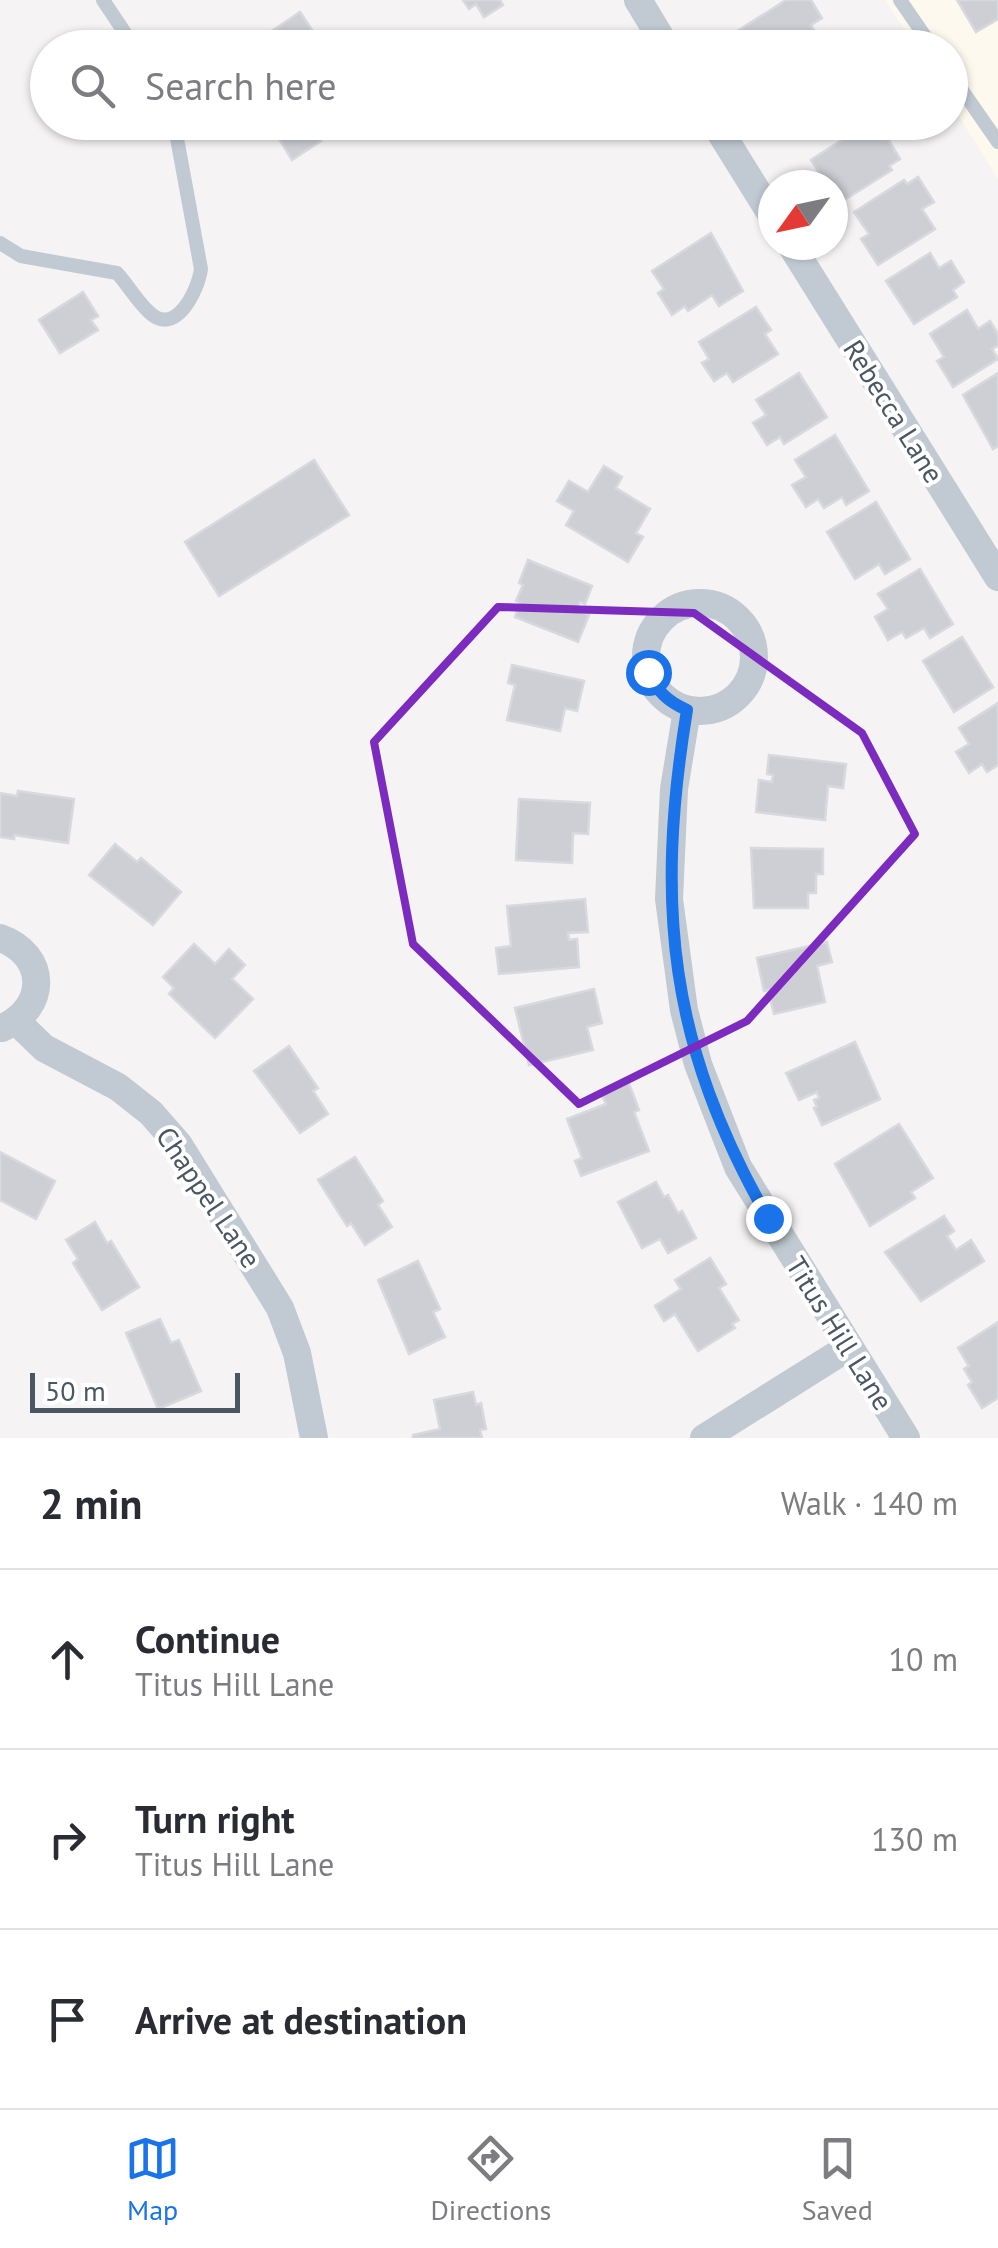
<!DOCTYPE html>
<meta charset="utf-8">
<style>
:root{--surface:#fff;--page:#f7f7f7;--text:#2b2b33;--muted:#7c7c81;--line:#e1e1e2;--accent:#1a73e8}
body{margin:0;font-family:"PT Sans",sans-serif;background:var(--page);color:var(--text)}
.compass{position:absolute;left:758px;top:170px;width:90px;height:90px;border-radius:50%;background:var(--surface);box-shadow:0 2px 8px #0004;rotate:237deg}
.scale{position:absolute;left:30px;bottom:25px;width:210px;box-sizing:border-box;padding-left:10px;border:5px solid #4a5661;border-top:0;font-size:28px;line-height:35px;white-space:nowrap;color:#4a5661;-webkit-text-stroke:8px #fff;paint-order:stroke}
.stop{position:absolute;width:30px;height:30px;margin:-22px;border:8px solid #1a73e8;border-radius:50%;background:#fff}
.stop.end{background:#1a73e8;border-color:#fff;box-shadow:0 2px 10px #0008}
.list{margin:0;padding:0;list-style:none}
h2{display:flex;justify-content:space-between;align-items:center;height:130px;margin:0;padding:0 40px;font-size:42px}
h2 small{font-size:32px;font-weight:400;color:var(--muted)}
.list li{display:grid;grid-template-columns:65px 1fr auto;gap:30px;align-items:center;box-sizing:border-box;height:180px;padding:0 40px;border-top:2px solid var(--line)}
.list b{display:block;font-size:38px;white-space:nowrap}
.list p{margin:0;font-size:32px;white-space:nowrap;color:var(--muted)}
.list em{font-size:32px;font-style:normal;color:var(--muted)}
.icon{flex:none;width:55px;height:55px;fill:none;stroke:currentColor;stroke-width:2;stroke-linecap:round;stroke-linejoin:round}
.map{position:relative;flex:none;width:998px;height:1438px;overflow:hidden}
.search{position:absolute;background:var(--surface);box-shadow:0 2px 8px #0004;left:30px;right:30px;top:30px;height:110px;display:flex;align-items:center;gap:25px;box-sizing:border-box;padding:0 35px;border-radius:55px;color:var(--muted);font-size:38px}
.sheet{height:670px;background:var(--surface)}
nav{display:flex;justify-content:space-around;align-items:center;box-sizing:border-box;height:140px;border-top:2px solid var(--line);background:var(--surface);font-size:28px;color:var(--muted)}
nav a{display:grid;justify-items:center;gap:5px}
nav .on{color:var(--accent)}
.map>svg:first-child{display:block}
</style>
<div class="map">
<svg width="998" height="1438" viewBox="0 0 998 1438">
<rect width="100%" height="100%" fill="#f5f3f3"/>
<path fill="#fdf9ef" d="M885,0H998V179L951,104L950,48L915,47Z"/>
<g fill="#cdcfd5" stroke="#d7d9de" stroke-width="2.5">
<path d="M463,0H500L503,5L484,17L476,4L469,9Z"/>
<path d="M786,0H811L822,18L811,25L824,47L746,48L736,32Z"/>
<path d="M957,0H998V19L976,32Z"/>
<path d="M300,12L324,48H269L276,42L269,33Z"/>
<path d="M290,122H309L321,141L292,160L275,132Z"/>
<path d="M870,122L882,140L887,137L900,159L889,166L892,170L841,202L833,185L825,182L811,160Z"/>
<path d="M918,177L934,202L922,209L935,229L878,265L861,239L869,234L854,212L904,180L907,184Z"/>
<path d="M711,233L743,291L719,306L712,295L688,311L685,306L672,315L658,293L664,289L652,271Z"/>
<path d="M930,253L939,268L951,261L964,282L953,290L957,297L914,324L886,281Z"/>
<path d="M83,292L98,316L91,320L98,330L60,353L39,320Z"/>
<path d="M756,307L771,330L765,334L778,354L733,382L727,373L714,381L702,363L709,359L699,342Z"/>
<path d="M967,310L978,329L990,321L998,334V345L992,349L998,359L953,387L937,361L944,357L930,334Z"/>
<path d="M799,373L827,417L784,444L780,437L767,445L753,423L766,415L756,400Z"/>
<path d="M998,373V446L993,449L963,395Z"/>
<path d="M835,435L869,491L846,505L842,497L824,508L818,499L806,507L792,485L806,477L795,460Z"/>
<path d="M314,460L349,515L219,596L185,542Z"/>
<path d="M604,466L622,477L616,488L650,509L636,533L643,537L628,562L566,525L574,511L557,501L569,481L588,492Z"/>
<path d="M876,502L910,559L885,574L879,564L855,579L827,532Z"/>
<path d="M528,560L592,586L585,604L580,602L576,610L589,615L578,642L515,617L520,603L516,601L523,585L519,583Z"/>
<path d="M920,569L953,624L930,638L924,628L906,638L902,632L888,640L875,617L888,609L878,594Z"/>
<path d="M962,637L993,687L954,712L923,661Z"/>
<path d="M512,665L584,681L577,711L565,708L560,731L507,720L515,685L508,683Z"/>
<path d="M998,703V765L987,772L982,764L969,773L956,752L969,744L959,728Z"/>
<path d="M769,755L846,764L843,788L828,786L825,820L756,812L759,780L772,782L773,775L767,774Z"/>
<path d="M18,791L74,799L68,843L14,835V839L0,837V793L17,796Z"/>
<path d="M519,799L590,803L588,834L573,833L572,863L516,860Z"/>
<path d="M115,844L137,862L141,858L181,892L153,925L89,875Z"/>
<path d="M751,848L823,849V874H816V893H808V908H754Z"/>
<path d="M585,899L588,932L568,933L569,940L577,939L579,967L499,974L496,948L511,946L507,906Z"/>
<path d="M827,942L832,962L817,966L825,1002L774,1014L768,990L764,991L757,958Z"/>
<path d="M194,944L215,964L229,949L245,965L232,979L253,999L215,1038L169,994L174,988L163,977Z"/>
<path d="M594,989L602,1023L587,1027L593,1050L529,1065L515,1008Z"/>
<path d="M855,1042L880,1099L822,1125L814,1108L817,1107L814,1100L819,1098L817,1092L799,1100L786,1073Z"/>
<path d="M289,1046L318,1088L313,1091L328,1114L300,1133L254,1071Z"/>
<path d="M628,1081L639,1110L634,1112L649,1151L581,1176L575,1161L582,1158L567,1119L606,1104L600,1091Z"/>
<path d="M899,1124L933,1178L911,1192L915,1198L870,1226L835,1164Z"/>
<path d="M0,1152L55,1181L36,1219L0,1200Z"/>
<path d="M355,1157L383,1201L378,1205L392,1227L365,1245L351,1223L347,1226L318,1180Z"/>
<path d="M656,1182L664,1197L668,1195L678,1213L682,1211L696,1238L668,1253L660,1239L642,1248L618,1202Z"/>
<path d="M944,1216L954,1231L947,1236L956,1250L971,1240L984,1261L921,1301L885,1252Z"/>
<path d="M95,1222L107,1243L111,1241L139,1287L102,1310L73,1263L78,1259L66,1240Z"/>
<path d="M710,1258L726,1284L719,1288L739,1320L732,1324L735,1328L698,1351L675,1314L664,1321L655,1306L681,1289L675,1280Z"/>
<path d="M418,1261L440,1309L433,1312L445,1337L409,1354L378,1280Z"/>
<path d="M160,1319L171,1343L179,1340L201,1391L158,1409L126,1333Z"/>
<path d="M998,1322V1398L982,1408L968,1385L972,1382L964,1369L969,1366L958,1348Z"/>
<path d="M473,1392L476,1405L481,1403L486,1429L480,1430L482,1438H413V1435L440,1429L434,1400Z"/>
</g>
<g fill="none" stroke-linecap="round" stroke-linejoin="round">
<g stroke="#c1cad2" stroke-width="14">
<path d="M103,0L135,48"/>
<path d="M900,0L933,48"/>
<path d="M950,73L998,142"/>
<path d="M0,243L21,256L117,273C128,285 137,301 149,312C175,338 198,291 201,269L174,122"/>
</g>
<g stroke="#c1cad2" stroke-width="28">
<path d="M638,0L667,48"/>
<path d="M714,122L773,217"/>
<path d="M791,245L998,577"/>
<circle cx="700" cy="657" r="54"/>
<path d="M687,710L674,789L669,899L684,1010L698,1064L738,1167L906,1438"/>
<path d="M0,938C48,955 48,1008 2,1028"/>
<path d="M16,1021L44,1048L118,1087L151,1113L179,1145L280,1308L297,1353L314,1438"/>
<path d="M704,1438L849,1347"/>
</g>
</g>
<g fill="none" stroke-linecap="round" stroke-linejoin="round">
<path stroke="#1a73e8" stroke-width="12" d="M648,672C658,692 667,701 687,710C655,905 669,1045 768,1218"/>
</g>
<path fill="none" stroke="#7b2cbf" stroke-width="8" stroke-linejoin="round" d="M498,607L694,613L862,733L915,834L747,1021L579,1104L413,944L374,742Z"/>
<g text-anchor="middle" dominant-baseline="central" stroke-width="8" stroke-linejoin="round" paint-order="stroke">
<g font-size="28" fill="#4a5661" stroke="#fff">
<text transform="translate(894 411) rotate(58)">Rebecca Lane</text>
<text transform="translate(209 1197) rotate(56)">Chappel Lane</text>
<text transform="translate(840 1333) rotate(58)">Titus Hill Lane</text>
</g>
</g>
</svg>
<svg class="compass" viewBox="-18 -18 36 36"><path d="M0-13l5 13h-10z" fill="#e53935"/><path d="M0 13l5-13h-10z" fill="#7c7c81"/></svg>
<div class="scale">50 m</div>
<div class="stop" style="left:648px;top:672px"></div>
<div class="stop end" style="left:768px;top:1218px"></div>
<div class="search"><svg class="icon" aria-label="search" viewBox="0 0 24 24"><circle cx="10" cy="10" r="6"/><path d="M15 15l6 6"/></svg>Search here</div>
</div>
<section class="sheet">
<h2>2 min<small>Walk · 140 m</small></h2>
<ul class="list">
<li><svg class="icon" aria-label="ahead" viewBox="0 0 24 24"><path d="M12 20V5M6 11l6-6 6 6"/></svg><div><b>Continue</b><p>Titus Hill Lane</p></div><em>10 m</em></li>
<li><svg class="icon" aria-label="right" viewBox="0 0 24 24"><path d="M7 20v-9h11M14 6l5 5-5 5"/></svg><div><b>Turn right</b><p>Titus Hill Lane</p></div><em>130 m</em></li>
<li><svg class="icon" aria-label="arrive" viewBox="0 0 24 24"><path d="M6 21V4h12l-3 4 3 4H6"/></svg><div><b>Arrive at destination</b></div></li>
</ul>
</section>
<nav>
<a class="on"><svg class="icon" aria-label="map" viewBox="0 0 24 24"><path d="M3 6l6-2 6 2 6-2v14l-6 2-6-2-6 2zM9 4v14M15 6v14"/></svg>Map</a>
<a><svg class="icon" aria-label="directions" viewBox="0 0 24 24"><path d="M12 3l9 9-9 9-9-9zM9 14v-3h6M13 9l2 2-2 2"/></svg>Directions</a>
<a><svg class="icon" aria-label="saved" viewBox="0 0 24 24"><path d="M7 4h10v16l-5-4-5 4z"/></svg>Saved</a>
</nav>
